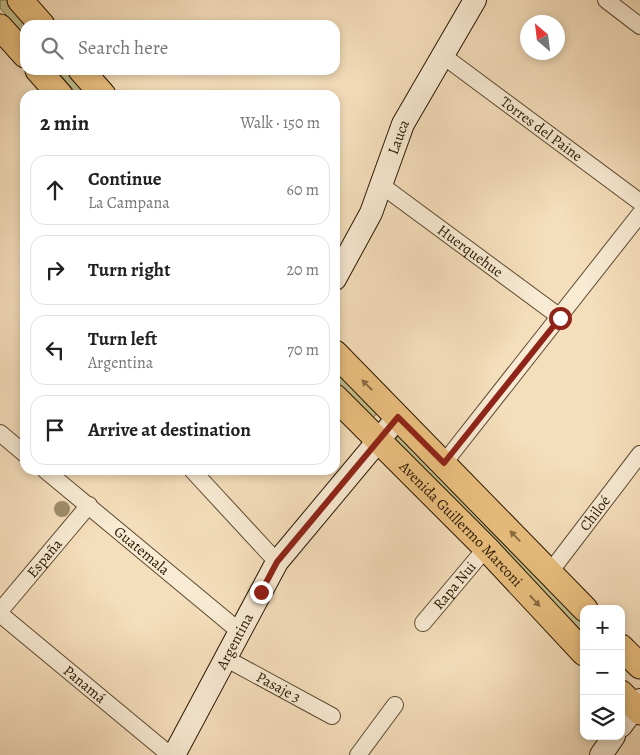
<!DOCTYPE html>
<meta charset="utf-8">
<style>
:root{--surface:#fff;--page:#f2f2f2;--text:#222;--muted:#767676;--line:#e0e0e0}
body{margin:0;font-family:Alegreya,serif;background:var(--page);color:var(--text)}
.controls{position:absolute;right:15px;bottom:15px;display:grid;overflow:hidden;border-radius:10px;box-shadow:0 2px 8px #0003}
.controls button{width:45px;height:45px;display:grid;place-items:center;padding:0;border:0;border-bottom:1px solid var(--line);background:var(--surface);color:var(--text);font:25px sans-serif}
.compass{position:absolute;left:520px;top:15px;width:45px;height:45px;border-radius:50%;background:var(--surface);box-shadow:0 2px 8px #0003;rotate:332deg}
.stop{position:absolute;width:15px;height:15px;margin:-11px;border:4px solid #8f2418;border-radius:50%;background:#fff}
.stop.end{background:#8f2418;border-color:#fff;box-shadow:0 1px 5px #0008}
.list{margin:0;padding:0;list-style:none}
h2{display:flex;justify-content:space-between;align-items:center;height:65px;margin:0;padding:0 20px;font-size:21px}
h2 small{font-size:16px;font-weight:400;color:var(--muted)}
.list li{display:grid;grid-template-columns:32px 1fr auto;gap:15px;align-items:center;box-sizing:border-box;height:70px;margin:0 10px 10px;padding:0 10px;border:1px solid var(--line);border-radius:15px}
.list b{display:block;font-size:19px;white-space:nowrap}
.list p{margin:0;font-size:16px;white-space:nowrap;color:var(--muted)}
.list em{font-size:16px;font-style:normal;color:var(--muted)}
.icon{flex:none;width:28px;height:28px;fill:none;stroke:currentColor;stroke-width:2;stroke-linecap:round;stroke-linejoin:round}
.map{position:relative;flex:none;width:640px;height:755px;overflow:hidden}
.search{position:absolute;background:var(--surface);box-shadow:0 2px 8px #0003;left:20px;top:20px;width:320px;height:55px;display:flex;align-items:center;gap:12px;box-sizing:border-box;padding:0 18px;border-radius:15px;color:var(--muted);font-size:19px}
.panel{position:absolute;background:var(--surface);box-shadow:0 2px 8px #0003;left:20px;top:90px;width:320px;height:385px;border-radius:15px}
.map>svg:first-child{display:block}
</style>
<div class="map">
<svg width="640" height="755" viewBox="0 0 640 755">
<rect width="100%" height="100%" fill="#f5debb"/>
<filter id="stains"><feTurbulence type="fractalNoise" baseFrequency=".004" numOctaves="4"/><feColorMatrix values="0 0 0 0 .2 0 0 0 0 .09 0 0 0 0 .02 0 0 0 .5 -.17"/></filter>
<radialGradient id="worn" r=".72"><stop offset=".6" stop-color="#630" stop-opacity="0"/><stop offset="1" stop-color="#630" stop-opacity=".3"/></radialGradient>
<g fill="#c2bf8c" stroke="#756b46">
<path d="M0,0H7L29,25H25V36L0,8Z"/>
<path d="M56,70H68L91,95H78Z"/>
<path d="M335,366L379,411L371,420L335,383Z"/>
<path d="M400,433L584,624V642L393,443Z"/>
</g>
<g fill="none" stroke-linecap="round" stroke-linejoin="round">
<defs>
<g id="street">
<path d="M606,0L640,26"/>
<path id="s1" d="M442,55L640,202"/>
<path id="s2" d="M381,185L560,317"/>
<path d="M0,433L25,454"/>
<path d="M444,463L640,214"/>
<path id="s3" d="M45,470L239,631"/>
<path d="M192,470L277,562"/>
<path id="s4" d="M550,572L640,454"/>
<path id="s5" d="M0,611L89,505"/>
<path id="s6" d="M0,614L170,755"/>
<path id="s7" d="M423,623L486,548"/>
<path id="s8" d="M225,658L332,716"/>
<path d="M358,755L395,705"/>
</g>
<g id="secondary">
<path id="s9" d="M335,279L371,213L403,124L475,0"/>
<path d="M621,726L640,700"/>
<path id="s10" d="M174,755L277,562L398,417"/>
<path d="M601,755L614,736"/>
</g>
<g id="primary">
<path d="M20,0L42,25"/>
<path d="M0,27L25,55"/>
<path d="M38,70L60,95"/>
<path d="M81,70L103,95"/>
<path d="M335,353L585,609"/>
<path id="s11" d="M335,397L486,548L584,653"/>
<path d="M621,647L640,666"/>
<path d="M621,693L640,712"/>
</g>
</defs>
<use href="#street" stroke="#5b4930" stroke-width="18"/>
<use href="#secondary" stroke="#281701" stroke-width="24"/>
<use href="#primary" stroke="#281701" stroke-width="27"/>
<use href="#street" stroke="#f8ead3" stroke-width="16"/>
<use href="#secondary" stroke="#f8ead3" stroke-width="22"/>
<use href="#primary" stroke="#eabf7e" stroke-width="25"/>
</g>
<circle fill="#9e8c6c" cx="62" cy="509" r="8"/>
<defs><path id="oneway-solid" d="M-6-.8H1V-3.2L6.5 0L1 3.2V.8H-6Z" transform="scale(1.25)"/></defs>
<g fill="#896b40">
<use href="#oneway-solid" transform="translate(367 385) rotate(-135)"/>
<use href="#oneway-solid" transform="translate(515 536) rotate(-134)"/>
<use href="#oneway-solid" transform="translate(535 601) rotate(47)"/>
</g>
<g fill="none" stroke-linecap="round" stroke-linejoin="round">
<path stroke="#8f2418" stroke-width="6" d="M261,592L277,562L398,417L444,463L560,318"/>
</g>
<g text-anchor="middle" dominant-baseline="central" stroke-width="5" stroke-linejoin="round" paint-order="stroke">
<g font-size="15" fill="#281701" stroke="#f8ead3">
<text stroke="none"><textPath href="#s1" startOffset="124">Torres del Paine</textPath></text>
<text stroke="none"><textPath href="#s9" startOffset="156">Lauca</textPath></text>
<text stroke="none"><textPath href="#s2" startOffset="111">Huerquehue</textPath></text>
<text stroke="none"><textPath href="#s4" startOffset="74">Chiloé</textPath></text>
<text stroke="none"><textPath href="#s11" startOffset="179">Avenida Guillermo Marconi</textPath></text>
<text stroke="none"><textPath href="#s3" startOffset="126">Guatemala</textPath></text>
<text stroke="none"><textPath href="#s5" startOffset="69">España</textPath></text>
<text stroke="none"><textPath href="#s7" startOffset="49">Rapa Nui</textPath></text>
<text stroke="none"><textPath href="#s10" startOffset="129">Argentina</textPath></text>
<text stroke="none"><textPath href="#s6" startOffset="110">Panamá</textPath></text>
<text stroke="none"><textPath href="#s8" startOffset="61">Pasaje 3</textPath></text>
</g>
</g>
<rect width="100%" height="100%" filter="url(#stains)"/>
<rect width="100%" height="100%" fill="url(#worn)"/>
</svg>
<div class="controls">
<button>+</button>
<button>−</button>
<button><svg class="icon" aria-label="layers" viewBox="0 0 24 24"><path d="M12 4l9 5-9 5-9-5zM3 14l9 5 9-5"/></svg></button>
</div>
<svg class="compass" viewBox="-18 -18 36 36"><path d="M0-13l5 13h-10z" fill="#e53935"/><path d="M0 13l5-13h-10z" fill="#767676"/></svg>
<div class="stop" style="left:560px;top:318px"></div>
<div class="stop end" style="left:261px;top:592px"></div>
<div class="search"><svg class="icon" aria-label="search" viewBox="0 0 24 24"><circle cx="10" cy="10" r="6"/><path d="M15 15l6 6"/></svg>Search here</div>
<section class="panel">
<h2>2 min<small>Walk · 150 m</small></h2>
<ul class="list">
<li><svg class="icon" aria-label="ahead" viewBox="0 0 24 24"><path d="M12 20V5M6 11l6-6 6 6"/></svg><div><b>Continue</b><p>La Campana</p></div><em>60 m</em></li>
<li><svg class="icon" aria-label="right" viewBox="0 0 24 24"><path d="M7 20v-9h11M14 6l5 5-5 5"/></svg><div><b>Turn right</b></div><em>20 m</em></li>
<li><svg class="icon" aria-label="left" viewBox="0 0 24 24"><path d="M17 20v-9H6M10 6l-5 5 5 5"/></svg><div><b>Turn left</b><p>Argentina</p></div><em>70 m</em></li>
<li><svg class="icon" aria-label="arrive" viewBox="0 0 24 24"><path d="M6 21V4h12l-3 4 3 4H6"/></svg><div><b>Arrive at destination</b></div></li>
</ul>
</section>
</div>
